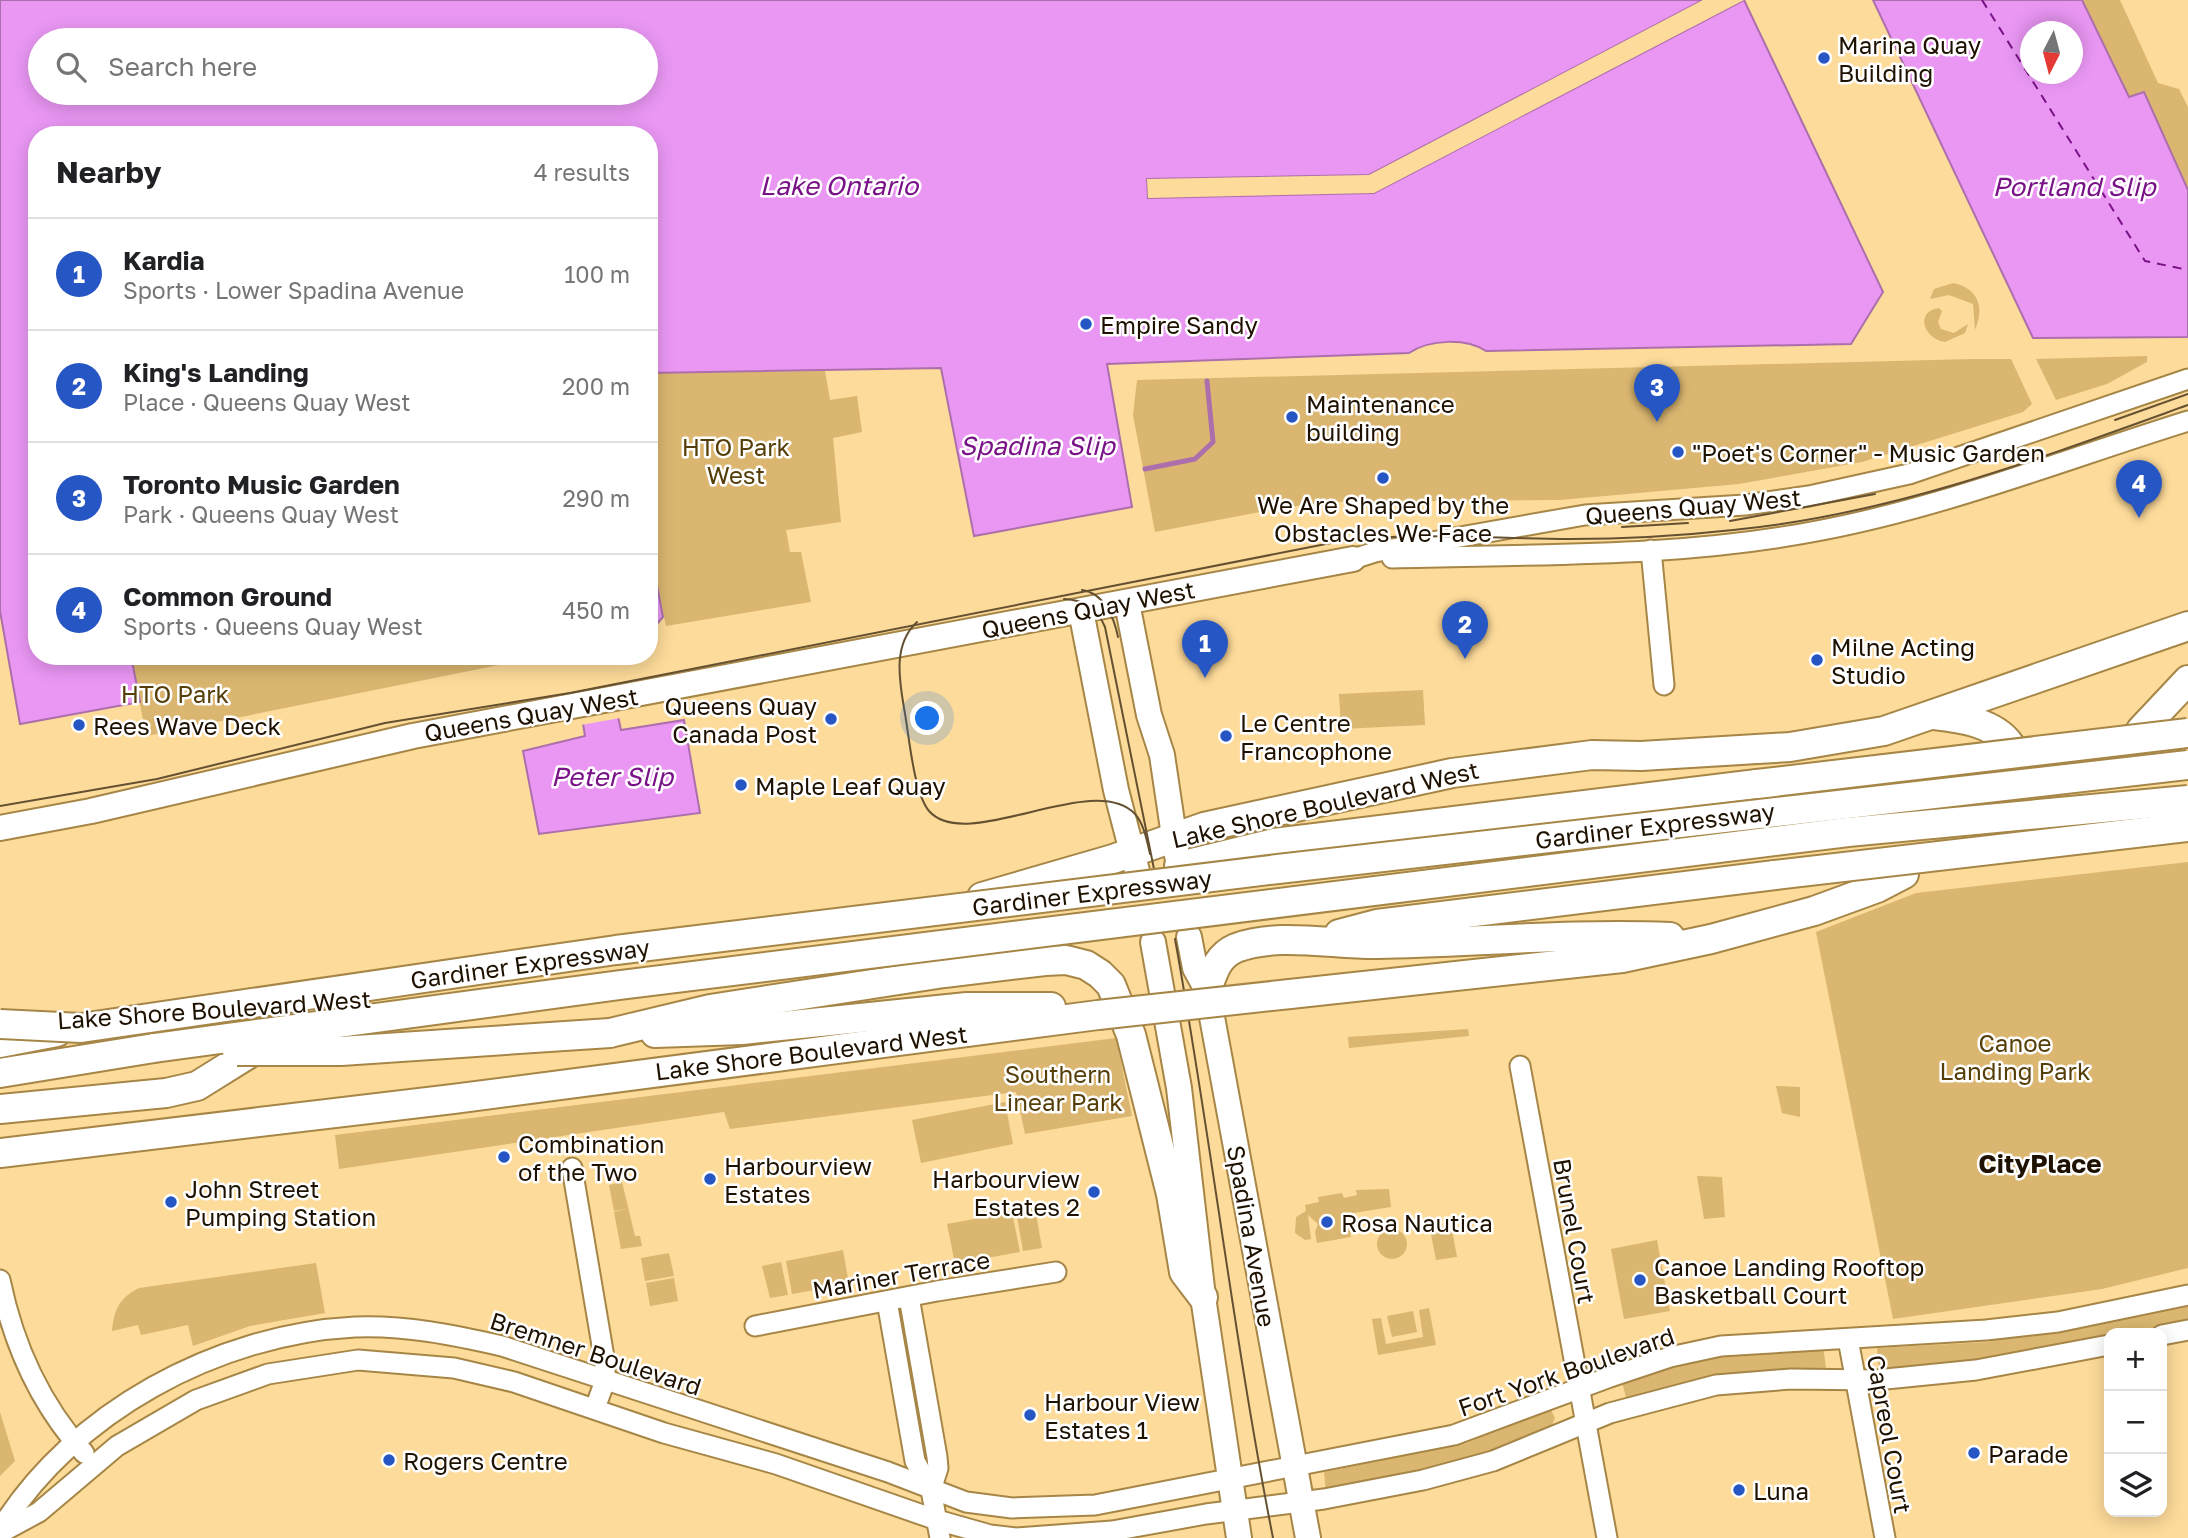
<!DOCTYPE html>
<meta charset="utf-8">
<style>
:root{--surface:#fff;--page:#f6f6f6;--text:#202124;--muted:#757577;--line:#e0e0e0;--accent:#2556c4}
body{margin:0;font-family:"Golos Text",sans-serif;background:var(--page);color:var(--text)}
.controls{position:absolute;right:21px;bottom:21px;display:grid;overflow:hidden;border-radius:14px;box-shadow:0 4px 18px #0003}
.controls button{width:63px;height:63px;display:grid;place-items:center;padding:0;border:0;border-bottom:2px solid var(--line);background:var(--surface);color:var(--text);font:35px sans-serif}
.compass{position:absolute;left:2020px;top:21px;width:63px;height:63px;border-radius:50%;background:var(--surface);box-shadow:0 4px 18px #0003;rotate:186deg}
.you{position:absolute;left:928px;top:719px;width:24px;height:24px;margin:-18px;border:5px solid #fff;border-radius:50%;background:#1a73e8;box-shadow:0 0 0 10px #1a73e833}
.badge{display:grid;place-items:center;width:46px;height:46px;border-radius:50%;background:var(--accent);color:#fff;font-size:23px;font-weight:700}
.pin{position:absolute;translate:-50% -58px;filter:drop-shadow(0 2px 4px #0008)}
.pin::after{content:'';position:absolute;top:37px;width:24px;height:21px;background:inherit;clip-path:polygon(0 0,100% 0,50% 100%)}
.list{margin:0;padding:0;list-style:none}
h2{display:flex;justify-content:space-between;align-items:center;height:91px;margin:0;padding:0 28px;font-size:30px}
h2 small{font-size:23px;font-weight:400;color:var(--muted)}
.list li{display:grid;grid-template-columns:46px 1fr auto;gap:21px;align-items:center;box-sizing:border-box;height:112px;padding:0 28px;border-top:2px solid var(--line)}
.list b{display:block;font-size:26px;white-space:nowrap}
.list p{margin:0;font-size:23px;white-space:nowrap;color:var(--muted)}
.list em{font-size:23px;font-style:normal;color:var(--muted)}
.icon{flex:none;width:38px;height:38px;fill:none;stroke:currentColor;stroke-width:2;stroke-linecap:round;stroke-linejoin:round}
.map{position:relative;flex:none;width:2188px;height:1538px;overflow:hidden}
.search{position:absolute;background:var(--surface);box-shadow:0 4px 18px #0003;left:28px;top:28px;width:630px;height:77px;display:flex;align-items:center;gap:18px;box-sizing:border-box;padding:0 24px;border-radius:38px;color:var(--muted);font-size:26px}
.panel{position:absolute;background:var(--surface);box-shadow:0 4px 18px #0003;left:28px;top:126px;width:630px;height:539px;border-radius:28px}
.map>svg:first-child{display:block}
</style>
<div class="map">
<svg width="2188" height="1538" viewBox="0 0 2188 1538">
<rect width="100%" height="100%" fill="#fddb9a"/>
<g fill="#dab670">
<path d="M2082,0H2120L2158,83L2179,89L2188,107V190L2144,93L2129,98Z"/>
<path d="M1953,283C1978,288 1985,307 1975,330L1973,304L1949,295L1930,299L1934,289Z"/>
<path d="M1939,308L1942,311L1938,322L1941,329L1954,333L1968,324L1965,333L1945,342C1924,339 1914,312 1939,308Z"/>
<path d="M2147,356V362L2107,384L2056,400L2036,359Z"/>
<path d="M1972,359H2011L2032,404L2023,412L1862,462L1739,484L1560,500L1328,502L1281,508L1155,532L1133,415L1137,380Z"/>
<path d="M825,371L830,400L857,396L862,432L833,438L841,522L786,530L790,552H801L811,602L666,626L649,542V373Z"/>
<path d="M131,656H503L504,664L146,736Z"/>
<path d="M1423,690L1425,725L1341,729L1339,694Z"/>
<path d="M2188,862V1268L2102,1289L1893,1319L1816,932L1916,893Z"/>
<path d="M1468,1029L1469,1036L1349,1048L1348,1037Z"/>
<path d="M1116,1038L1132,1116L1025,1134L1016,1092L730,1129L724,1112L339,1169L335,1135Z"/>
<path d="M1776,1086L1800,1087V1117L1782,1113Z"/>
<path d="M1005,1102L1013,1144L921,1163L912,1120Z"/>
<path d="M1697,1176L1722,1177L1725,1217L1704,1219Z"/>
<path d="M622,1182L635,1236H640L642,1246L621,1249L614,1212L627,1209L614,1211L609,1185Z"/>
<path d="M1389,1189L1391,1207L1347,1214L1351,1237L1317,1243L1315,1232L1318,1224L1308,1215L1311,1239L1305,1240L1295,1233L1296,1217L1306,1211L1305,1205L1319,1202L1318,1197L1342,1193L1344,1198L1357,1195L1356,1190Z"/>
<path d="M1035,1208L1042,1248L1023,1251L1016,1211Z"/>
<path d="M1012,1212L1020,1252L955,1264L947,1224Z"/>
<path d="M1451,1225L1457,1257L1436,1260L1430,1229Z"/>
<circle cx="1392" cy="1244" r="15"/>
<path d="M1657,1240L1670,1311L1624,1319L1611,1249Z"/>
<path d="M843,1250L849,1284L792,1294L786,1261Z"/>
<path d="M669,1253L674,1276L645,1281L641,1258Z"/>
<path d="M781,1262L788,1295L770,1298L762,1266Z"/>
<path d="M316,1263L325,1313L250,1326L193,1346L188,1325L141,1335L138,1325L112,1331C114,1310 119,1298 139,1288Z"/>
<path d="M674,1278L678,1301L650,1306L646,1283Z"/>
<path d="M2188,1300V1322L2140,1333H2109V1339L1968,1365L1879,1373L1877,1348L1987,1342Z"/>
<path d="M1429,1308L1436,1345L1378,1355L1372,1319L1381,1318L1386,1344L1423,1337L1419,1310Z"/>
<path d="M1413,1311L1417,1332L1392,1337L1387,1316Z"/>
<path d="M1823,1346L1826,1368L1717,1375L1627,1401L1622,1382L1711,1355Z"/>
<path d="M1550,1408L1555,1418L1552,1425L1493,1455L1326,1492L1324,1472L1466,1443Z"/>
<path d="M0,1412L15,1461L0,1476Z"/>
</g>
<g fill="#ea97f4" stroke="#ad6fab" stroke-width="2" fill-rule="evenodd">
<path d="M0,0H1703L1369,175L1147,179L1148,198L1374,193L1744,0L1883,292L1851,344L1486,351C1466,338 1430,339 1409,353L1107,364L1132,507L974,536L941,368L649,373V135H37V656H131L140,702L20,724L0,611ZM40,40H646V93H40Z"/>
<path d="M1873,0H2082L2129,97L2144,92L2188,190V337L2033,338ZM2030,32H2072V74H2030Z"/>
<path d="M649,542L663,617L656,625L649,627Z"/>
<path d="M572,656H605L621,730L684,720L700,813L539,834L523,751L585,736Z"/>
</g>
<g fill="#fddb9a">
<path d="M1703,0H1707L1370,179L1150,183L1151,194L1373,190L1736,0H1744L1374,193L1148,198L1147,179L1369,175Z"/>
<path d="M568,656H608L620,718L581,725Z"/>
</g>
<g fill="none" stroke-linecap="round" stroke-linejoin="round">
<path stroke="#ad6fab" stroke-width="5" d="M1145,469L1195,459L1213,442L1207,381"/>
<path stroke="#791286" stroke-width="2" stroke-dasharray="9 7" stroke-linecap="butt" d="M1982,0L2145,261L2188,270"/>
<path stroke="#dcbd83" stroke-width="28" stroke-dasharray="28 14" stroke-linecap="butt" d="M1932,858L2080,772L2133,735"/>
<defs>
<g id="minor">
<path d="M1651,550L1664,685"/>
<path d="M1392,558C1535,554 1681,558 1822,530C1947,506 2066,459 2188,421"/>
<path d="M1353,559L1375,552L1585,515L1745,505L1809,496L1909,474L2188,379"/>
<path d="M1520,1066L1607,1538"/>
<path d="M572,1168L605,1363V1381L595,1408"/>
<path d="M0,1280C13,1343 40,1404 84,1453"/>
<path d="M909,1297L937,1457L938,1468L931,1490"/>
<path d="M887,1301L915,1461L931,1490L940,1538"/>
<path d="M755,1326L937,1291L1056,1272"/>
<path d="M2162,1335L2188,1330"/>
<path d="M1848,1339L1885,1538"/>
<path d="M0,1530C72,1412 218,1334 355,1327C405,1325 454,1335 502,1346L888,1472L966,1502L1012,1508L1095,1505L1454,1435L1610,1377L1670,1357L1721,1346L1986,1330L2058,1322L2188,1295"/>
<path d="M0,1533L39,1512L117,1446L196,1400L268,1374L358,1360L454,1368L514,1382L664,1433L776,1464L937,1520L990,1535L1016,1538L1112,1531L1206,1514L1324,1499L1423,1480L1493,1461L1610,1413L1716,1385L1791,1379L1876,1380L1976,1370L2109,1345"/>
</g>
<g id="major">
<path d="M1127,603L1149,715L1162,755L1177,856"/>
<path d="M1081,611L1116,790L1137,871"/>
<path d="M0,828L91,811L413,736L1353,559"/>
<path d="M1189,937L1195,968L1207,990L1308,1538"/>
<path d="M1153,942L1179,1088L1203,1297L1239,1538"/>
</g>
<g id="highway">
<path d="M1934,715C1960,718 1994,722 2010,745"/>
<path d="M2141,730L2188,680"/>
<path d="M1179,866L1274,843L1757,784"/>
<path d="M982,897L1113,859L1204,827L1452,773L1592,755L1641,756L1790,747L1884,731L2188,626"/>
<path d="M1339,934L1377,924L1775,875"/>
<path d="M1207,990C1213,973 1217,956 1236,948C1278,932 1334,945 1378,944C1475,942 1573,933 1670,937"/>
<path d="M1290,994L1622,958L1711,939L1814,911L1877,888L1904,874"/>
<path d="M610,1033L710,1009L944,973L1045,961L1066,960L1086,965L1100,974L1111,985L1131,1035L1171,1194L1184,1272L1203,1297"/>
<path d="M655,1033L742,1030L967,1007H1051"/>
<path d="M0,1043L57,1032"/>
<path d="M0,1073L154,1048"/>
<path d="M0,1109L166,1093L197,1086L255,1050L270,1035L312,1005"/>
<path d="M0,1153L453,1099L1098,1015"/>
</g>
</defs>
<use href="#minor" stroke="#a68647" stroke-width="23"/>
<use href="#major" stroke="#a68647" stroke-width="28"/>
<use href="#highway" stroke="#a68647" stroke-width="32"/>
<use href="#minor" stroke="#fff" stroke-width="19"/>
<use href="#major" stroke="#fff" stroke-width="24"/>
<use href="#highway" stroke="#fff" stroke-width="28"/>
<g stroke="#655131" stroke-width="2">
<path d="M2115,420L2188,394"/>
<path d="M1730,521L1875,494"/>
<path d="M1622,527L1688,523"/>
<path d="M1082,590C1104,593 1114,617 1118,637"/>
<path d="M1064,599C1085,600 1097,608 1105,627L1154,869"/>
<path d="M917,622C893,644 899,679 904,708C909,733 913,792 929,811C967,854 1093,770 1135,814C1144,824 1147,841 1150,854"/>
<path d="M0,806L157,779L385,723L570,693L1336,542C1413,531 1491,539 1569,539C1623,539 1679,536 1733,530C1890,515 2041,458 2188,405"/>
<path d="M1175,939C1211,1138 1234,1340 1273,1538"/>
</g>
<defs>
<g id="highway-bridge">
<path d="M1757,784L2188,733"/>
<path d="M1775,875L2188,827"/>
<path d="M1098,1015L1290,994"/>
<path d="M0,1024L81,1028L616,950L1278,869L2188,765"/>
<path d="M154,1048L620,985L1848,832L2188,800"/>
<path d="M237,1051H341L610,1033"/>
</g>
</defs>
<use href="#highway-bridge" stroke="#a68647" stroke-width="32" stroke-linecap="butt"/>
<use href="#highway-bridge" stroke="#fff" stroke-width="28"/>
</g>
<g fill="#2556c4" stroke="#fff" stroke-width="2.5">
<circle cx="1824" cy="58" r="7"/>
<circle cx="1086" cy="324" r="7"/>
<circle cx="1292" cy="417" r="7"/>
<circle cx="1678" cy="452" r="7"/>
<circle cx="1383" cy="478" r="7"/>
<circle cx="1817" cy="660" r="7"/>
<circle cx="831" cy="719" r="7"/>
<circle cx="79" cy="725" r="7"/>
<circle cx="1226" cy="736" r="7"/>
<circle cx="741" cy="785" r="7"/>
<circle cx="504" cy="1157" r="7"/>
<circle cx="710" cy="1179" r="7"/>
<circle cx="1094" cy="1192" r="7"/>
<circle cx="171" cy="1202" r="7"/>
<circle cx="1327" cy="1222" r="7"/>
<circle cx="1640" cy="1280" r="7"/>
<circle cx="1030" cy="1415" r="7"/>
<circle cx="1974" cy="1453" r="7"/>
<circle cx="389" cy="1460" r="7"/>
<circle cx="1739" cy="1490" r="7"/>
</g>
<g text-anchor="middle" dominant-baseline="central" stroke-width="5" stroke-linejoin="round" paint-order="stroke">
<g font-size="24" fill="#1e1100" stroke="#fff" text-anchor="start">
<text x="1838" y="44">Marina Quay<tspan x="1838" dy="28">Building</tspan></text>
<text x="1100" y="324">Empire Sandy</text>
<text x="1306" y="403">Maintenance<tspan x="1306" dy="28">building</tspan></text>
<text x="1692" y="452">"Poet's Corner" - Music Garden</text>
<text x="1383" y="504" text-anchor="middle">We Are Shaped by the<tspan x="1383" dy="28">Obstacles We Face</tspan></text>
<text x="1831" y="646">Milne Acting<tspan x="1831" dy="28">Studio</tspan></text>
<text x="817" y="705" text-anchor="end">Queens Quay<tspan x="817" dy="28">Canada Post</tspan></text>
<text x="1240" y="722">Le Centre<tspan x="1240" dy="28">Francophone</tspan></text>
<text x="93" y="725">Rees Wave Deck</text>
<text x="755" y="785">Maple Leaf Quay</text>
<text x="518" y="1143">Combination<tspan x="518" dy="28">of the Two</tspan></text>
<text x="724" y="1165">Harbourview<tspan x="724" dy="28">Estates</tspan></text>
<text x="1080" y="1178" text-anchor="end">Harbourview<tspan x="1080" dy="28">Estates 2</tspan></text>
<text x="185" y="1188">John Street<tspan x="185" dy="28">Pumping Station</tspan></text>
<text x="1341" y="1222">Rosa Nautica</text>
<text x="1654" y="1266">Canoe Landing Rooftop<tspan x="1654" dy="28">Basketball Court</tspan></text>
<text x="1044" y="1401">Harbour View<tspan x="1044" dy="28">Estates 1</tspan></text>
<text x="1988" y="1453">Parade</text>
<text x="403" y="1460">Rogers Centre</text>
<text x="1753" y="1490">Luna</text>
</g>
<g font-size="24" fill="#553e07" stroke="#fff">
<text x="736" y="446">HTO Park<tspan x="736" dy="28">West</tspan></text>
<text x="175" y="693">HTO Park</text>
<text x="2015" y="1042">Canoe<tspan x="2015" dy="28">Landing Park</tspan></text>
<text x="1058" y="1073">Southern<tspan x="1058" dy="28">Linear Park</tspan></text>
</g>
<g font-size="24" fill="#1e1100" stroke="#fff">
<text transform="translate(1693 506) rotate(-5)">Queens Quay West</text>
<text transform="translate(1088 609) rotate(-11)">Queens Quay West</text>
<text transform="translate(531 714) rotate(-10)">Queens Quay West</text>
<text transform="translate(1325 804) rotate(-13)">Lake Shore Boulevard West</text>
<text transform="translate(1655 825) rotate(-7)">Gardiner Expressway</text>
<text transform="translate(1092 892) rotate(-7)">Gardiner Expressway</text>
<text transform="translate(530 963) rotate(-8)">Gardiner Expressway</text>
<text transform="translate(214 1009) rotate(-4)">Lake Shore Boulevard West</text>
<text transform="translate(811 1052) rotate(-7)">Lake Shore Boulevard West</text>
<text transform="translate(1575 1231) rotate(80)">Brunel Court</text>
<text transform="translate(1252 1236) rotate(80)">Spadina Avenue</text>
<text transform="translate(901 1274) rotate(-10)">Mariner Terrace</text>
<text transform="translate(596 1353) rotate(18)">Bremner Boulevard</text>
<text transform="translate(1566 1371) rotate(-19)">Fort York Boulevard</text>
<text transform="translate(1890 1434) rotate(80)">Capreol Court</text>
</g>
<g font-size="26" font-style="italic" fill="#791286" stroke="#fff">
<text x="839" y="185">Lake Ontario</text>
<text x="2074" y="186">Portland Slip</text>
<text x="1037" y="445">Spadina Slip</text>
<text x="612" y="776">Peter Slip</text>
</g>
<g font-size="26" font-weight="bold" fill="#1e1100" stroke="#fff">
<text x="2040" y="1163">CityPlace</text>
</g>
</g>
</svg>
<div class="controls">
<button>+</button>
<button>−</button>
<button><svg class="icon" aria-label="layers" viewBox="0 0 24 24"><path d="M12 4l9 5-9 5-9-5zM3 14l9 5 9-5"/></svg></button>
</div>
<svg class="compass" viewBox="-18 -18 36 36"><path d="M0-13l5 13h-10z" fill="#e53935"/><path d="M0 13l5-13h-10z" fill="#757577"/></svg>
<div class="you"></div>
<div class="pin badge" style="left:1205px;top:678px">1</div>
<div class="pin badge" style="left:1465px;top:659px">2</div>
<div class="pin badge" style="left:1657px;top:422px">3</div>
<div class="pin badge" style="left:2139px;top:518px">4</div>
<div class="search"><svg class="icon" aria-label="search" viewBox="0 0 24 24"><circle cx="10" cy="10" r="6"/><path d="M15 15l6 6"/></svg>Search here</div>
<section class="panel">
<h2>Nearby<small>4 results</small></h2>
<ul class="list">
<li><span class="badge">1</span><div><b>Kardia</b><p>Sports · Lower Spadina Avenue</p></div><em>100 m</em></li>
<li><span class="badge">2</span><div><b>King's Landing</b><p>Place · Queens Quay West</p></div><em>200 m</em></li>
<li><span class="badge">3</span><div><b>Toronto Music Garden</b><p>Park · Queens Quay West</p></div><em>290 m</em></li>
<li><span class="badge">4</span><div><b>Common Ground</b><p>Sports · Queens Quay West</p></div><em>450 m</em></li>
</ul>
</section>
</div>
